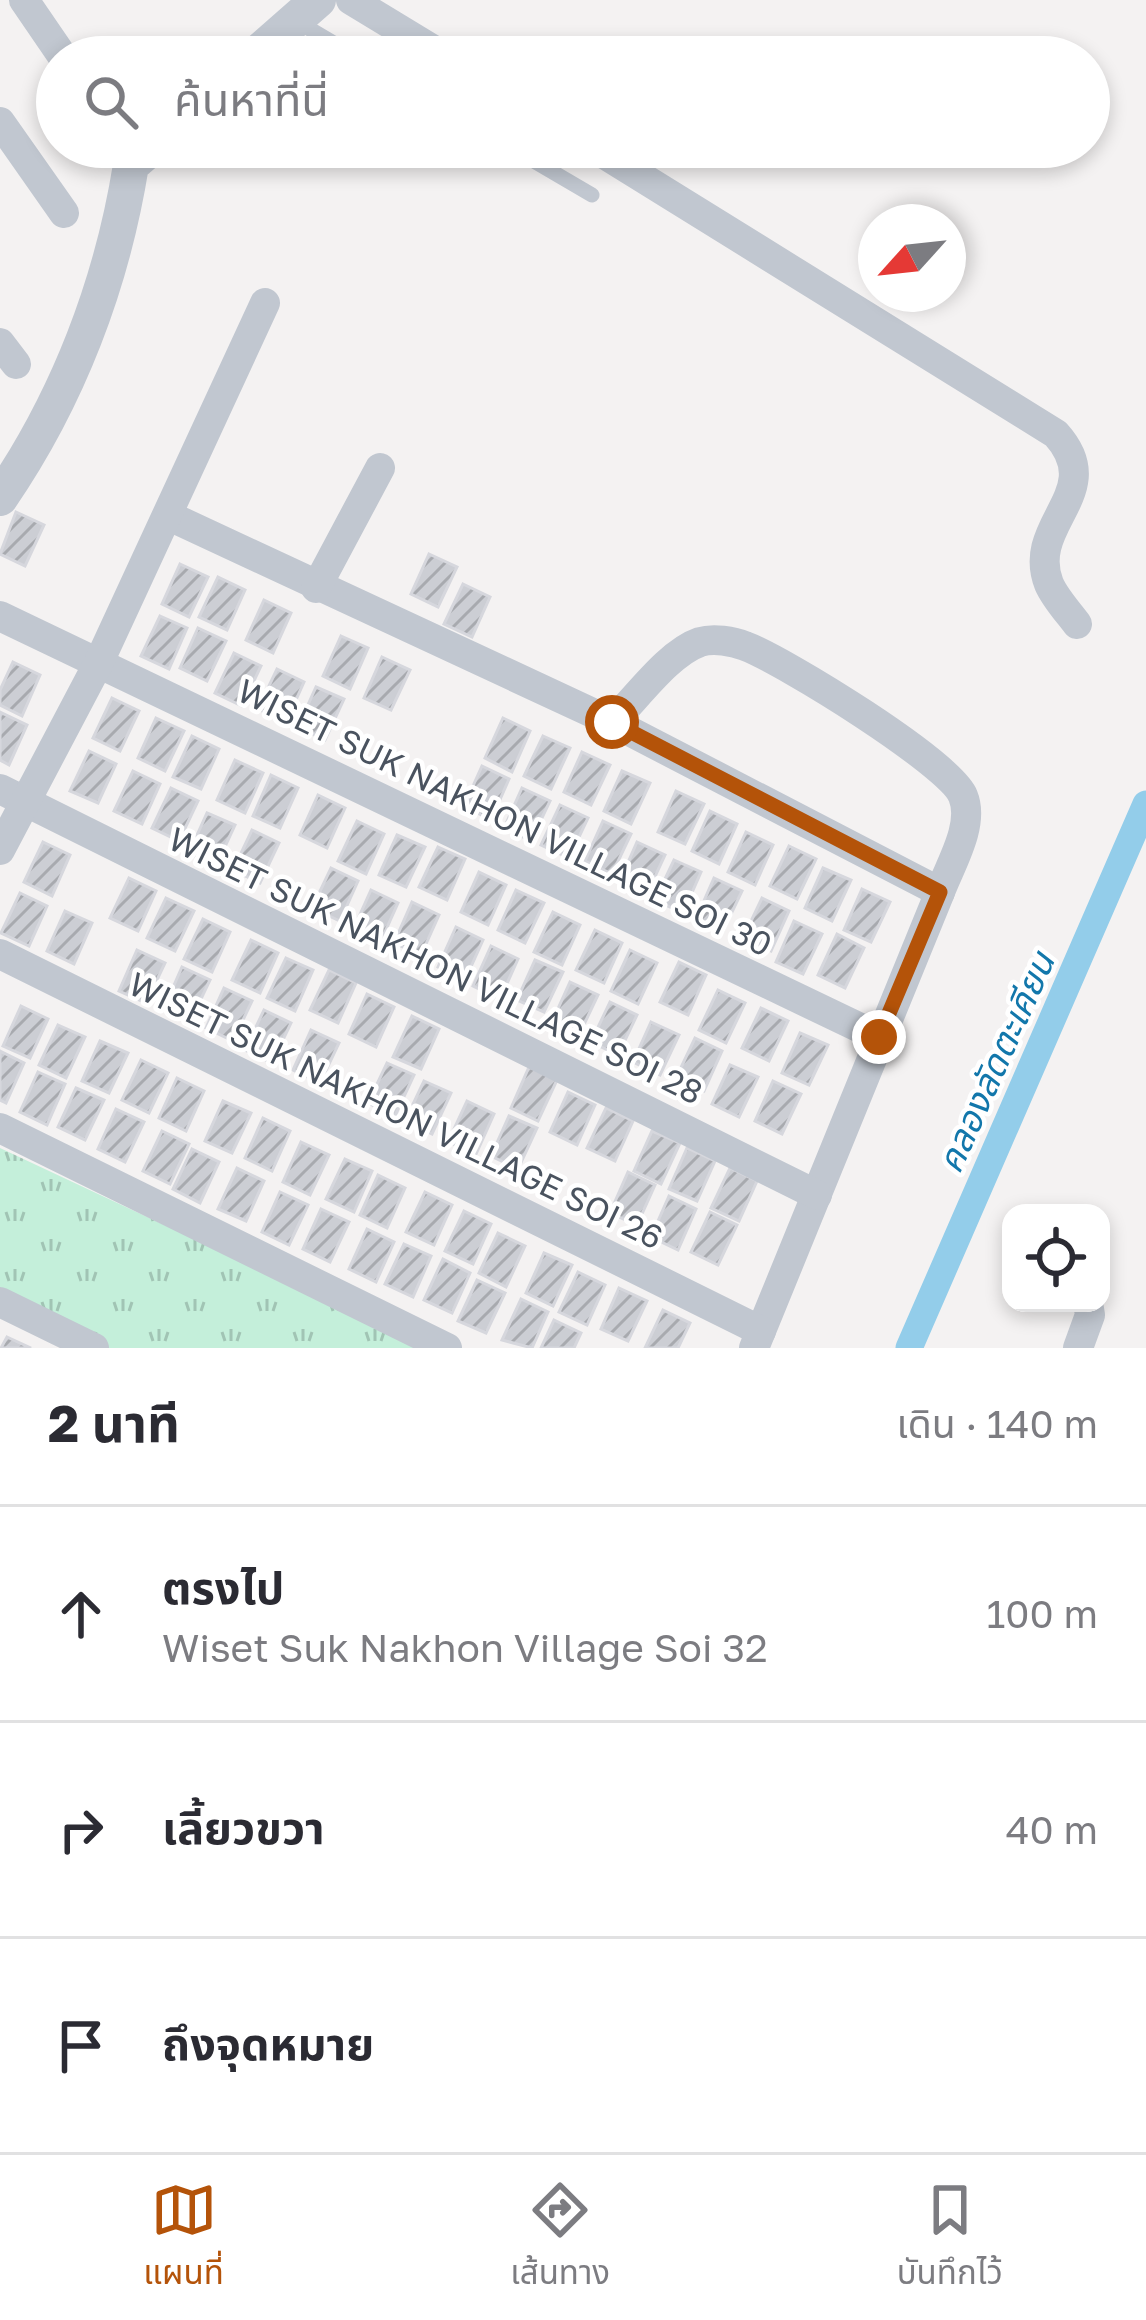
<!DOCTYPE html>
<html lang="th">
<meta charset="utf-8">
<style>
:root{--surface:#fff;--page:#f7f7f7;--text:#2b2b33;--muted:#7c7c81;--line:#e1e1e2;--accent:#b45309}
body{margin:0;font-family:"Golos Text","Noto Sans Thai",sans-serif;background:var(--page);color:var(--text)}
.controls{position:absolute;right:36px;bottom:36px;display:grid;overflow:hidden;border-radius:24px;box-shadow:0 6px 18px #0003}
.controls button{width:108px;height:108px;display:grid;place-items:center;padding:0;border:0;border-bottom:3px solid var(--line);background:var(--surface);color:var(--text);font:60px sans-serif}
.compass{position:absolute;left:858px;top:204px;width:108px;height:108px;border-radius:50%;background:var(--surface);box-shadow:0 6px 18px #0003;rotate:243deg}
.stop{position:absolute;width:36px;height:36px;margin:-27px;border:9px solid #b45309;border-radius:50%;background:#fff}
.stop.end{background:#b45309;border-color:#fff;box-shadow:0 3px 12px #0008}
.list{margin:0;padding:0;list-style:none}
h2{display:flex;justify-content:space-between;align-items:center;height:156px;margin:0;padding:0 48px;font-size:51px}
h2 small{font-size:39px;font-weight:400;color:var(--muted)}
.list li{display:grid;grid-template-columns:78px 1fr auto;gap:36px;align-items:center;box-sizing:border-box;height:216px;padding:0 48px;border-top:3px solid var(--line)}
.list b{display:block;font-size:45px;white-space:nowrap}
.list p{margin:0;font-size:39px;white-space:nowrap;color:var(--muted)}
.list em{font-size:39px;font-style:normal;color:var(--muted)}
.icon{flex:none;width:66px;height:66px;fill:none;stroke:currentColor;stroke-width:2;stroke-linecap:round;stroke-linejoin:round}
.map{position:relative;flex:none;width:1146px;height:1348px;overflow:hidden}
.search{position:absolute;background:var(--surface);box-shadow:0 6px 18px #0003;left:36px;right:36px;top:36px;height:132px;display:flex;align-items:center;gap:30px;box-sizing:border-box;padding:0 42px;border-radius:66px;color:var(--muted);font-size:45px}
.sheet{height:804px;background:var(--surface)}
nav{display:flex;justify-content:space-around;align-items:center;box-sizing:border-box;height:168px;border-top:3px solid var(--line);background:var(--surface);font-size:33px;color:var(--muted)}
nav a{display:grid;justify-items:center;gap:6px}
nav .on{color:var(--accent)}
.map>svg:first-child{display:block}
</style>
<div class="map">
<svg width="1146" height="1348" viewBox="0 0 1146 1348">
<defs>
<pattern id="grass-tufts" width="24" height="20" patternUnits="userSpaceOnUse" patternTransform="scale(3)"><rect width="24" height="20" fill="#c4efda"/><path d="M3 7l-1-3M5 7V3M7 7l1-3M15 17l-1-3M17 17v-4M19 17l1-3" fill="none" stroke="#a1c4b4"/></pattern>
<pattern id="building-hatch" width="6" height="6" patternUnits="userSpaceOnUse" patternTransform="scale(3)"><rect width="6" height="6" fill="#ccced4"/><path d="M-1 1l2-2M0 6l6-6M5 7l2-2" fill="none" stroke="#a8aaaf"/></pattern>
</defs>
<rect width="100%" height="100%" fill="#f4f2f2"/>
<path fill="url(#grass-tufts)" d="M0,1148L427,1348H99L0,1301Z"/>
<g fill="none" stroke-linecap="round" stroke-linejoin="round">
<path stroke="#93cdea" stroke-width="27" d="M909,1348L1146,804"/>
</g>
<g fill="url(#building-hatch)" stroke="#d6d7dd" stroke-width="3">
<path d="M16,512L44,525L25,566L0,554Z"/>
<path d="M429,554L457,567L438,607L411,594Z"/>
<path d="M180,564L208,577L189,617L162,604Z"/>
<path d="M218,577L245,590L227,630L199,617Z"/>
<path d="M463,584L490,597L472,637L444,624Z"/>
<path d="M264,600L291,613L273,653L246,640Z"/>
<path d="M160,616L187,628L169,669L141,656Z"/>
<path d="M198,628L226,641L207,681L180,668Z"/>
<path d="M341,636L368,648L350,689L323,676Z"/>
<path d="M234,653L261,666L242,706L215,693Z"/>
<path d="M382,657L410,670L391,710L364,698Z"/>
<path d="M13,662L40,675L22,716L0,705V690Z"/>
<path d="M277,669L304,682L286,722L258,709Z"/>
<path d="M316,687L344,699L325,740L298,727Z"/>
<path d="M112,698L139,711L120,751L93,738Z"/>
<path d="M0,712L27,725L9,765L0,760Z"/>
<path d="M156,718L184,731L165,771L138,758Z"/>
<path d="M503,718L530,731L512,772L485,758Z"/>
<path d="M192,736L219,749L201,789L173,777Z"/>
<path d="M543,736L570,748L551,789L524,776Z"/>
<path d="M89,751L116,764L98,803L70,791Z"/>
<path d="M582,752L610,765L591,805L564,792Z"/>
<path d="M235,760L263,773L245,813L217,800Z"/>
<path d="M482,766L509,779L491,820L464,806Z"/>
<path d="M133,771L160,784L142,824L114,811Z"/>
<path d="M622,771L650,783L631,824L604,811Z"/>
<path d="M271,775L298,788L280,828L253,816Z"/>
<path d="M171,788L198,801L179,841L152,828Z"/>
<path d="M522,788L550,801L531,841L504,828Z"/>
<path d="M676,791L704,804L685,844L658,832Z"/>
<path d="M318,795L345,808L327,848L300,835Z"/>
<path d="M560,805L588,818L569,858L541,845Z"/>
<path d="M710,811L737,824L719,864L692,851Z"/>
<path d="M207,813L235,825L216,866L189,853Z"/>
<path d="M357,821L384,834L366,874L338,861Z"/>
<path d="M603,821L631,834L612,874L585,861Z"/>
<path d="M252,830L279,843L260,883L233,870Z"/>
<path d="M746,832L773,845L755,885L728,872Z"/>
<path d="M397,835L425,847L406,887L379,875Z"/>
<path d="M43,842L70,855L52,896L24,882Z"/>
<path d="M637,842L665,855L646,896L619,883Z"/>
<path d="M789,846L816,859L797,899L770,886Z"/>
<path d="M438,847L465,859L447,900L419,887Z"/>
<path d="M674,860L701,872L683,913L655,900Z"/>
<path d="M331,868L358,881L340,921L312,908Z"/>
<path d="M823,868L851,880L832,921L805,908Z"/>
<path d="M479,872L506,885L488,925L461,912Z"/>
<path d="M129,878L156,891L138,931L110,918Z"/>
<path d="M714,878L742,891L723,931L696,919Z"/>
<path d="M862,889L890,902L871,942L844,930Z"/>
<path d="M371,890L398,903L380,943L353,930Z"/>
<path d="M516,890L544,903L525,943L498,930Z"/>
<path d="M20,893L47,906L29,946L1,933Z"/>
<path d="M166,898L194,911L175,951L147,938Z"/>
<path d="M762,898L789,911L771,951L743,938Z"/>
<path d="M412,902L439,915L421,955L394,943Z"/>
<path d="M65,911L92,923L74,964L47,951Z"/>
<path d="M553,912L580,925L562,965L534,952Z"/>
<path d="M203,919L230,932L212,972L184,959Z"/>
<path d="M794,921L822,934L803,974L776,962Z"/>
<path d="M456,927L483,940L465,980L438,967Z"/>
<path d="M595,930L622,943L604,983L576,970Z"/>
<path d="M837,934L864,948L845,988L818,975Z"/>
<path d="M251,940L278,953L260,993L232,980Z"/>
<path d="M491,946L518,959L500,999L473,986Z"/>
<path d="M137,950L165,963L146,1003L119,991Z"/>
<path d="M630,950L657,963L638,1004L611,991Z"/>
<path d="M286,958L313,970L295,1011L267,998Z"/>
<path d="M535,960L563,972L544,1012L517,1000Z"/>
<path d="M679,962L706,975L688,1015L660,1002Z"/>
<path d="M182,967L210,980L191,1020L164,1008Z"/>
<path d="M329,970L356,983L338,1023L310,1010Z"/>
<path d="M570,982L598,995L579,1035L552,1022Z"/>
<path d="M224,988L252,1001L233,1041L206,1028Z"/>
<path d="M718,990L745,1003L726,1043L699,1030Z"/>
<path d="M367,994L394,1007L376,1047L349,1034Z"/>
<path d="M610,1002L637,1015L618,1055L591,1042Z"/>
<path d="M21,1006L48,1019L30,1058L3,1046Z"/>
<path d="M761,1008L788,1021L769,1061L742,1048Z"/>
<path d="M264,1010L291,1023L272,1063L245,1050Z"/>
<path d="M412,1016L439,1029L421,1069L393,1057Z"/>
<path d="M651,1022L679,1035L660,1075L633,1062Z"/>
<path d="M58,1025L85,1037L66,1078L39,1065Z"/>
<path d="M311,1030L339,1043L320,1083L293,1070Z"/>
<path d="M800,1033L828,1045L809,1085L782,1073Z"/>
<path d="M695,1038L722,1051L704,1091L676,1078Z"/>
<path d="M100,1041L128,1053L109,1093L82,1081Z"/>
<path d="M0,1051L24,1063L6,1103L0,1100Z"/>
<path d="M141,1060L168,1073L149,1113L122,1100Z"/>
<path d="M387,1063L414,1075L395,1116L368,1103Z"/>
<path d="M730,1065L758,1077L739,1117L712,1104Z"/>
<path d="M529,1067L557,1080L538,1121L511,1108Z"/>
<path d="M38,1072L65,1084L47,1125L20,1112Z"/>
<path d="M177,1078L204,1091L186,1131L159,1118Z"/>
<path d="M424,1081L451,1093L432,1134L405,1121Z"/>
<path d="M773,1081L801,1094L782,1134L755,1121Z"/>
<path d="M76,1088L104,1100L85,1140L58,1127Z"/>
<path d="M568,1092L595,1105L577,1145L550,1132Z"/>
<path d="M223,1101L251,1113L232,1153L205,1141Z"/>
<path d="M467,1101L494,1114L476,1154L448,1142Z"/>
<path d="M606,1108L633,1121L615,1161L587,1148Z"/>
<path d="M116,1109L144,1122L125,1162L98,1149Z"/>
<path d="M509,1116L537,1128L518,1169L491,1156Z"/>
<path d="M263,1118L290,1131L272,1171L245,1158Z"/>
<path d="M162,1131L189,1144L170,1184L143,1171Z"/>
<path d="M652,1131L680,1143L661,1184L634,1171Z"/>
<path d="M301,1142L329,1155L310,1195L283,1182Z"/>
<path d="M687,1148L715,1161L697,1201L669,1189Z"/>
<path d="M192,1149L219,1162L200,1203L173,1189Z"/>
<path d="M345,1159L372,1171L354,1212L326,1199Z"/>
<path d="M237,1168L264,1181L246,1221L218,1209Z"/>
<path d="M730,1168L757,1181L739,1221L711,1208Z"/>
<path d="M628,1172L655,1185L637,1225L610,1213Z"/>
<path d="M378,1175L405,1188L387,1228L360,1215Z"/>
<path d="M280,1192L308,1205L289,1245L262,1232Z"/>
<path d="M425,1192L452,1205L434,1245L406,1232Z"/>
<path d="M669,1196L696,1209L678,1250L651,1237Z"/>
<path d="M321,1209L349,1222L330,1262L303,1249Z"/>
<path d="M464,1211L491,1224L473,1264L445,1251Z"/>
<path d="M710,1212L737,1225L718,1265L691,1252Z"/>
<path d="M367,1229L394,1242L376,1282L349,1269Z"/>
<path d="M498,1233L525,1246L506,1287L479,1273Z"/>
<path d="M404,1244L431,1256L413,1297L385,1284Z"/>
<path d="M544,1253L572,1265L553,1306L526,1293Z"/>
<path d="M443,1259L470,1273L452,1313L424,1300Z"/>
<path d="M578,1272L605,1285L587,1325L559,1312Z"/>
<path d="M477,1280L505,1293L486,1333L458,1321Z"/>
<path d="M619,1288L647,1301L628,1341L601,1329Z"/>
<path d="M521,1299L548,1312L532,1348L502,1340Z"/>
<path d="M663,1310L690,1323L678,1348H645Z"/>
<path d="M554,1320L581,1333L574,1348H541Z"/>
<path d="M7,1337L31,1348H1Z"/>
</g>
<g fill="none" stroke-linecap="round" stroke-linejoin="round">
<g stroke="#c1c7d0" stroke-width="15">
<path d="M298,22L357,57"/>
<path d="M308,57L326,39"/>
<path d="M510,147L592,195"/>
<path d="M206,160L219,147"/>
</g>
<g stroke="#c1c7d0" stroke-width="30">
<path d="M24,0L63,57"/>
<path d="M351,0L445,57"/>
<path d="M0,122L64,213"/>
<path d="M593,147L1056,434C1109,493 1025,523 1049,584C1055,598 1068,612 1077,624"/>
<path d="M0,343L16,364"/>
<path d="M169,516L612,722L940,892"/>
<path d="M316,588L380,468"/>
<path d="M0,616L879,1037"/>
<path d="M612,722C636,699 668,653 700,642C713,638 733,641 745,646C783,660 950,763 963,796C975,825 950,865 940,892L754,1348"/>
<path d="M0,789L817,1195"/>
<path d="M0,850L99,662L265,303"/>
<path d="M0,954L761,1331"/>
<path d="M0,1128L447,1348"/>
<path d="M0,1302L94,1348"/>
<path d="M1078,1348L1090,1315L1088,1303"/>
</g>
<g stroke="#c1c7d0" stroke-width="36">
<path d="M253,57L318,0"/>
<path d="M0,498C68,399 112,284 131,165L152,147"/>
</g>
</g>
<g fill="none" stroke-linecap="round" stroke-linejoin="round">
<path stroke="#b45309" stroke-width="15" d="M612,722L940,892L879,1037"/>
</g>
<g text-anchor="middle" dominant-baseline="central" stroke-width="9" stroke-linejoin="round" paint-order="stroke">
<g font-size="33" fill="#4a535f" stroke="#fff">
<text transform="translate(505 817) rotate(26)">WISET SUK NAKHON VILLAGE SOI 30</text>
<text transform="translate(436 965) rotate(26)">WISET SUK NAKHON VILLAGE SOI 28</text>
<text transform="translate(396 1110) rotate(26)">WISET SUK NAKHON VILLAGE SOI 26</text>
</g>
<g font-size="36" font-style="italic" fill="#1277ab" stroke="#fff">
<text transform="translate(995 1062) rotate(-66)">คลองลัดตะเคียน</text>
</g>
</g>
</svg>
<div class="controls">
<button><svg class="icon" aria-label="locate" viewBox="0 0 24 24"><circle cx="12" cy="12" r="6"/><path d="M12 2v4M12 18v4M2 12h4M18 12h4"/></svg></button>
</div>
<svg class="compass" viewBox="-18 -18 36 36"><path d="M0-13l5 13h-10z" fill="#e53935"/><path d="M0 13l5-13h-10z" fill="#7c7c81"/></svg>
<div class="stop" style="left:612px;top:722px"></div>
<div class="stop end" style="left:879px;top:1037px"></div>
<div class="search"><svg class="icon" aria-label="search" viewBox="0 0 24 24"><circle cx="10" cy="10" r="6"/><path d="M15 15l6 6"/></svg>ค้นหาที่นี่</div>
</div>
<section class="sheet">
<h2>2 นาที<small>เดิน · 140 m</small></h2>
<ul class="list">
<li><svg class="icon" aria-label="ahead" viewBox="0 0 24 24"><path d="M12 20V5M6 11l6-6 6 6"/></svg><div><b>ตรงไป</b><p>Wiset Suk Nakhon Village Soi 32</p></div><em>100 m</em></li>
<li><svg class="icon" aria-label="right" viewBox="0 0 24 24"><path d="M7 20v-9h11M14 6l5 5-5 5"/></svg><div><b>เลี้ยวขวา</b></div><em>40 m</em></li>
<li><svg class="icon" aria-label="arrive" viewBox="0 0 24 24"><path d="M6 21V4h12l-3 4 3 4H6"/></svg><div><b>ถึงจุดหมาย</b></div></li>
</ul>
</section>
<nav>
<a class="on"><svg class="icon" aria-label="map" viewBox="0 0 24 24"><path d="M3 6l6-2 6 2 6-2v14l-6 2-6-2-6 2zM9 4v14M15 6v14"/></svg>แผนที่</a>
<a><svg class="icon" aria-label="directions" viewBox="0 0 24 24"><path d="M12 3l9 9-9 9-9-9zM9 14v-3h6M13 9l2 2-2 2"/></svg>เส้นทาง</a>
<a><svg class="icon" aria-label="saved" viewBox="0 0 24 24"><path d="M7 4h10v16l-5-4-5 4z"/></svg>บันทึกไว้</a>
</nav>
